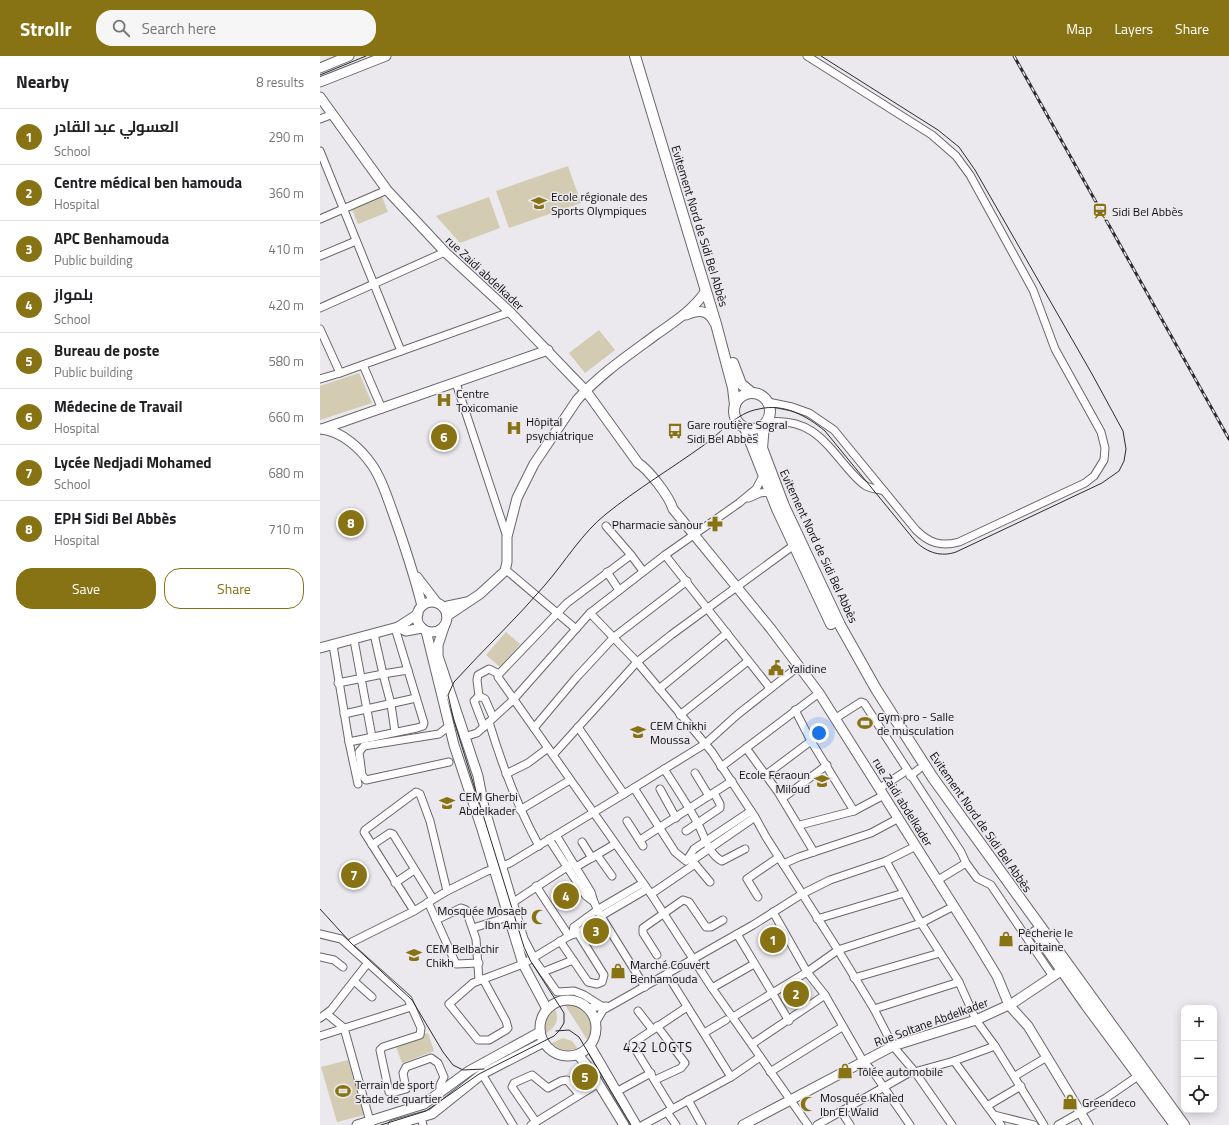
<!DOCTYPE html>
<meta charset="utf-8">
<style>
:root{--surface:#fff;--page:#f6f6f6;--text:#202124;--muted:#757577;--line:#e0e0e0;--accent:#877214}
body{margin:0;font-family:"Titillium Web",Cairo,sans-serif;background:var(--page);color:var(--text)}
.controls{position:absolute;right:12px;bottom:12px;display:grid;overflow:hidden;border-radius:8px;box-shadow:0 2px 10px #0003}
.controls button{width:36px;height:36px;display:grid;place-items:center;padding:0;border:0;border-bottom:1px solid var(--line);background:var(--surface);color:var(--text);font:20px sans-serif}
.you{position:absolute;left:499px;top:677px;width:14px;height:14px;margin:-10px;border:3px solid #fff;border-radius:50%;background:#1a73e8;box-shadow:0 0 0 6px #1a73e833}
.badge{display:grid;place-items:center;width:26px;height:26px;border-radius:50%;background:var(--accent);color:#fff;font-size:13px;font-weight:700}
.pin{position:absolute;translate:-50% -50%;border:2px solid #fff;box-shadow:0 1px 4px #0006}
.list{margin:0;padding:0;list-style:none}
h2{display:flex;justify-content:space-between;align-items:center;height:52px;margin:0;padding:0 16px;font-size:17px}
h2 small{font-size:13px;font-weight:400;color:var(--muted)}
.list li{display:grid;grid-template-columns:26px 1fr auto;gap:12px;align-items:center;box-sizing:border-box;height:56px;padding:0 16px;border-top:1px solid var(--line)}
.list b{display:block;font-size:15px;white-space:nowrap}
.list p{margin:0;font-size:13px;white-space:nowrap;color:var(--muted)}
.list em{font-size:13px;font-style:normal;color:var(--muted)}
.actions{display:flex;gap:8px;padding:12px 16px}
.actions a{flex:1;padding:9px 0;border:1px solid var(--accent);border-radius:16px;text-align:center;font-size:14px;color:var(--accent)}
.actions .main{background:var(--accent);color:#fff}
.icon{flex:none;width:22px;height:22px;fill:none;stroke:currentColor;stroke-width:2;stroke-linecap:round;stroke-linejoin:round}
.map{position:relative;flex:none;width:909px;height:1069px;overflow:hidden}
header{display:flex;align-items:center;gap:24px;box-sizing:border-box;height:56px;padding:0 20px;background:var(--accent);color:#fff}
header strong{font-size:19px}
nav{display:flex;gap:22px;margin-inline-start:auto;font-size:14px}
.search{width:280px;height:36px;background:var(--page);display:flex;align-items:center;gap:10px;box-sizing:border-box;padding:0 14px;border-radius:16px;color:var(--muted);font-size:15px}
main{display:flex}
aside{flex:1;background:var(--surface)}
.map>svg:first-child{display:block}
</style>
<header>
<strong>Strollr</strong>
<div class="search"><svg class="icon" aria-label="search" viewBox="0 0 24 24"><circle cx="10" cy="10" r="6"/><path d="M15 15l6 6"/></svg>Search here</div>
<nav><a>Map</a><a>Layers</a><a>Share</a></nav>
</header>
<main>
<aside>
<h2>Nearby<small>8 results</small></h2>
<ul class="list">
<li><span class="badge">1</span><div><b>العسولي عبد القادر</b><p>School</p></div><em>290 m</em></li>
<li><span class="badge">2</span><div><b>Centre médical ben hamouda</b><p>Hospital</p></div><em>360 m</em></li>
<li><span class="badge">3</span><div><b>APC Benhamouda</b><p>Public building</p></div><em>410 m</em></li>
<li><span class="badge">4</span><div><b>بلمواز</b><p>School</p></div><em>420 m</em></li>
<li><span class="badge">5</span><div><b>Bureau de poste</b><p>Public building</p></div><em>580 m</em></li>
<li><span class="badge">6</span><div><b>Médecine de Travail</b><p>Hospital</p></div><em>660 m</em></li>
<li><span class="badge">7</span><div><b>Lycée Nedjadi Mohamed</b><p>School</p></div><em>680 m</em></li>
<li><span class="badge">8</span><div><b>EPH Sidi Bel Abbès</b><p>Hospital</p></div><em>710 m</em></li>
</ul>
<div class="actions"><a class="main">Save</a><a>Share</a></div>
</aside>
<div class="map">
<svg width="909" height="1069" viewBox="0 0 909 1069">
<rect width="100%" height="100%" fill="#ebe8ee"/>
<g fill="#d3ccb2">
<path d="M248,110L261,147L189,172L176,135Z"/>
<path d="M61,138L68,156L38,168L31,151Z"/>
<path d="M169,141L180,172L140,187L116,160Z"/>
<path d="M279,274L295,294L265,317L249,297Z"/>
<path d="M39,317L52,347L0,364V330Z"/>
<path d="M186,576L200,588L180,611L166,599Z"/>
<path d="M245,949C265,946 279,969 268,985Z"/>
<path d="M234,951C241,963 235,973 224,978L225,962Z"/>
<path d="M108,977L114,995L82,1007L75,988Z"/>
<path d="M243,982L252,985L258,993L243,995L230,988Z"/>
<path d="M28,1004L44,1059L17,1066L1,1011Z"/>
</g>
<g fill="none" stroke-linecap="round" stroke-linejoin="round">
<defs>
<g id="minor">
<path d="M0,63L13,58"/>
<path d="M0,95L81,295"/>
<path d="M0,163L67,134"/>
<path d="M0,200L36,185"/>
<path d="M0,252L125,196"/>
<path d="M0,273L20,317L190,256"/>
<path d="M43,309L62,353"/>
<path d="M0,323L20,317"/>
<path d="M136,327L187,481"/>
<path d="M448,346L472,351L489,357L514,374L596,474C609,487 621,491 639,486L765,427L774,420L784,404L785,392L781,376L735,293L713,234L650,119L636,100L612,79L487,0"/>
<path d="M447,366C486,362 501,380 524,408C531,416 538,425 546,430C552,433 557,433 564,435"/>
<path d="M429,442L440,437L450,436"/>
<path d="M286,470L311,499"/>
<path d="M345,499L450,632"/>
<path d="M185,513L256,573"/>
<path d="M323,515L311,499L247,547L179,618L178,621L331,838L392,932L488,1069"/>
<path d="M287,516L299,534"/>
<path d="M270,557L317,606L392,696L435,761L446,781L518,894L554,953L573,990L595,1016L632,1069"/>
<path d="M54,578L63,618L88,614"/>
<path d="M34,584L52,681"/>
<path d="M13,589L29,686L97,672L103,670L104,667L75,572"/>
<path d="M18,627L63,618L71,648L75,676"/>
<path d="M339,633L407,577"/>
<path d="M159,640L157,624L158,619L169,613L179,618"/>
<path d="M475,654L491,685L534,755"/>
<path d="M24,658L96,642"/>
<path d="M360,659L428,605"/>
<path d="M516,662L541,646L544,647L641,796L646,807L618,824"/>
<path d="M169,666C182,709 197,750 219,790"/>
<path d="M164,671L154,645L159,640L165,643L173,661"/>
<path d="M258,671L304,738"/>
<path d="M214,672L256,622L294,581L367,525"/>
<path d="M144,681L157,677L193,644L270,557L345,499L419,447L436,433L444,418"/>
<path d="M29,686L38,728"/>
<path d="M426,692L458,736L494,796"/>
<path d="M233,699L317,606L351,579L474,489"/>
<path d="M129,706L46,724L42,719L39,696L44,690L119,678L129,670"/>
<path d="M401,711L499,637"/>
<path d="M344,713C355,730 367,748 377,766C384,778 388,798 402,805L425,793"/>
<path d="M375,717L389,740"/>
<path d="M186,718L208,707L228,692"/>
<path d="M447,718L491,685"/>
<path d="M590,720L599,713"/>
<path d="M314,732L355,796L366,805L369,801L376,802L380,799L435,761"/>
<path d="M560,732L586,715"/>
<path d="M340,733L356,762"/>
<path d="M463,742L507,709"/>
<path d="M200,754L250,724"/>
<path d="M307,765L323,790"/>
<path d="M480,769L534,755L564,739"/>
<path d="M366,775L400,752V748L394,737"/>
<path d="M236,779L271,836L274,846L279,857L325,931"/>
<path d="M229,783L266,840L274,846"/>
<path d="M320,784L412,725"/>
<path d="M262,786L272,802"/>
<path d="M52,789L70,777L73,778L113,843"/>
<path d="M277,799L292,820"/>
<path d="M369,801L374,793L431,755"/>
<path d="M566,805L601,867L639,926L656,964L675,990L724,1069"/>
<path d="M372,807L375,808L390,826"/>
<path d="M646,807L657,822L671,829L675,835L732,919"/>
<path d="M463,808L479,801L551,777L579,762"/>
<path d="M256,811L295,788"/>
<path d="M75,827L94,814"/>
<path d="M216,830L249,880"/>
<path d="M331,838L375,808"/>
<path d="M438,841L427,823L459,801"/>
<path d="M108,846L136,908L159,907"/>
<path d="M192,847L250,809"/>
<path d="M94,855L44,776L45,774L96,736L100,738L110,765L127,835"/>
<path d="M453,856L487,916L505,939L543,1005L554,1017L590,1069"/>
<path d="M497,863L584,837"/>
<path d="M116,864L141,852L146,854L156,883L159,924"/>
<path d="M153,872L188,861"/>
<path d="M253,876L254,871L277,854L323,827"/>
<path d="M0,878L21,883L88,943L101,972L100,979L63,991L60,994L69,1036L72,1037L86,1033L83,1017L86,1011L111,1002L118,1007L124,1021L120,1029V1037"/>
<path d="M417,878L469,965"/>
<path d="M240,885L253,904"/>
<path d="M29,890L32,886L94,855L127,835L165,816L190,807L304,738L385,688L417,659L479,610"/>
<path d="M337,899L323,877V872L363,844L369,846L386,871H391L403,864"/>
<path d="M0,901L14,904L23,911"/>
<path d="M213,902L223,916L253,904L268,926L277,928L282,926L284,919L254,871"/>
<path d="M223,916L237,936L254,935L264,939L283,951"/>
<path d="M347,918L411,1021"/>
<path d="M534,922L620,897"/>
<path d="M163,923L186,965L188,972L186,974L169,984H158L129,948L153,927L203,908L249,880L258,877L286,857L327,833"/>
<path d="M34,925L52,941"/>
<path d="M392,932L434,908"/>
<path d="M268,952L286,950"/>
<path d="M554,953L639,926"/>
<path d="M318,955L332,973"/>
<path d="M7,958L24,972L51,1069"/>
<path d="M413,961L487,916L518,894L601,867L634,850"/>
<path d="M0,962L11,954L47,908"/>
<path d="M276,966L283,954L292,949L433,869L482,838L510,824L566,805L596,790"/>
<path d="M384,977L406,964"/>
<path d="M0,980L91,951"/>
<path d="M432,988L505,939"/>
<path d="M634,1005L681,1069"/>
<path d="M450,1016L522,971"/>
<path d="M162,1018L193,1069"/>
<path d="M695,1020L727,1001"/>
<path d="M335,1024L361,1012L365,1007L337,970"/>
<path d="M296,1036L331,1017"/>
<path d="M368,1044L382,1069"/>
<path d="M667,1050L701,1030"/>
<path d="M352,1053L314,991L313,987L367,951"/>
<path d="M521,1055L530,1069"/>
<path d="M347,1056L356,1069"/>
<path d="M674,1059L714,1069"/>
<path d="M101,1061L103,1069"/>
<path d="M216,1066L192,1031L194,1027L212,1019L228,1032L241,1025L247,1024L259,1038"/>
<path d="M211,1069L279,1027"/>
<path d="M323,1069L411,1021L440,1001"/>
<path d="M497,1069L587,1018L634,1005L675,990"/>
<path d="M738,1069L786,1042L818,1020"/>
</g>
<g id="major">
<path d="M0,12L29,0"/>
<path d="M0,26L66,0"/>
<path d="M0,41L67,134L125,196L190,256L266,335L318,407C329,414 349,440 353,453L451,573L499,637L657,887L677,920L689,949L708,970L768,1069"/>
<path d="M366,259C378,254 388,253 394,266"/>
<path d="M1,373C22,375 41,393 52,409C62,423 67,441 73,457C84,488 94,518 102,550"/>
<path d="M2,373L228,294"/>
<path d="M97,521L117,547"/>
<circle cx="112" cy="561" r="15"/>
<path d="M123,551L147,546"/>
<path d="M127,560L160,538L185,515L187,506V481L197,442L214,408L257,344C280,318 310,298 337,278C354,266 374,253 385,236"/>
<path d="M78,571L86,575L102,572"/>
<path d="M124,571L118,589V600L158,720L164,751L203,883L213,902"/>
<path d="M106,575L134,689L161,770L203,908L227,953"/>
<path d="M0,592L78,571L98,558"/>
<circle cx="248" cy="972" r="28"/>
<path d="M270,990L316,1069"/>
<path d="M258,999L269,1012L304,1069"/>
<path d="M37,1069L104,1048L149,1015L220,976"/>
<path d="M73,1069L112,1058L162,1018L224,986"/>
<path d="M423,1069L573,990L656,964L693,947L741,915"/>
</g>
<g id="highway">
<path d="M315,0L396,268L413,332L415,349"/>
<path d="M413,307L421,328L432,337"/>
<circle cx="432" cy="355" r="18"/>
<path d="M444,369L442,392L464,450L520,569L556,633L613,722L864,1069"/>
<path d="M425,372L457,453L511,568"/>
<path d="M715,876L766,949L855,1069"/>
</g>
</defs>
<use href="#minor" stroke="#69666b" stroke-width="9"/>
<use href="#major" stroke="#69666b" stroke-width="11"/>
<use href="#highway" stroke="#69666b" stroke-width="12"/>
<use href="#minor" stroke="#fff" stroke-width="7"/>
<use href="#major" stroke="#fff" stroke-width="9"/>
<use href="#highway" stroke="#fff" stroke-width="10"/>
<g stroke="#2d2c2d" stroke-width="1">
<path d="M0,19L46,0"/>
<path d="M0,853L31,887L92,944L123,996L133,1009L143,1014L164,1013"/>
<path d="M236,975L249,974L259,981L311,1069"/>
<path d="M61,1069L106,1055L159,1018L234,980L239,975L244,967V957L210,904L204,891L134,665L128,639L134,626C164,593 196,563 225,529C245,506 262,477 286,458C317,433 352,412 384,389C403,375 416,357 439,353C464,347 487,360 505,375L596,486C608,497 621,501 636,496L782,427L799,415L804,405L806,393L803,375L772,318L655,114L639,91L618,74L501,0"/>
</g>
<defs>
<path id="rail" d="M694,0L909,383"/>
</defs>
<use href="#rail" stroke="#2d2c2d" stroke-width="3"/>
<use href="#rail" stroke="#ebe8ee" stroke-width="1.5" stroke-dasharray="4.5" stroke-linecap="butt"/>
</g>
<defs>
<symbol id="school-bare" viewBox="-9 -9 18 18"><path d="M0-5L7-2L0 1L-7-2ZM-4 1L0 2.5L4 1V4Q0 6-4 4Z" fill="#877214" stroke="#ebe8ee" stroke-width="2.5" paint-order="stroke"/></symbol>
<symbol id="station-bare" viewBox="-9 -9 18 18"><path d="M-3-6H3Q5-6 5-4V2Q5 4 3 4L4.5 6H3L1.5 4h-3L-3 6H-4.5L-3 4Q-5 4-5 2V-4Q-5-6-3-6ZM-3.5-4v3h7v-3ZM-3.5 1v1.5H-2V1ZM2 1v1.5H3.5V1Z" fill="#877214" stroke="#ebe8ee" stroke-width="2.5" paint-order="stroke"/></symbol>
<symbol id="hospital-bare" viewBox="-9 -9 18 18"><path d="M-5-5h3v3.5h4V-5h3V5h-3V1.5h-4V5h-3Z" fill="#877214" stroke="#ebe8ee" stroke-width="2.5" paint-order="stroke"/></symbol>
<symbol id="bus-bare" viewBox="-9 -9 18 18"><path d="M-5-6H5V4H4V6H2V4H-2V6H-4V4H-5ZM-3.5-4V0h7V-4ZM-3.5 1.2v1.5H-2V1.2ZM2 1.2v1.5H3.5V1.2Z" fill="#877214" stroke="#ebe8ee" stroke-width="2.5" paint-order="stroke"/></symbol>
<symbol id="pharmacy-bare" viewBox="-9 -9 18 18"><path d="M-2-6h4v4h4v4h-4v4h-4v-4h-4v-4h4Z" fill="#877214" stroke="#ebe8ee" stroke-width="2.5" paint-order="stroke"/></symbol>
<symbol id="civic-bare" viewBox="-9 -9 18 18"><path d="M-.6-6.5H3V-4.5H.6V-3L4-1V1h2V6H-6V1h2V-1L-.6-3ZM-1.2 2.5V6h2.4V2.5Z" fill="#877214" stroke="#ebe8ee" stroke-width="2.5" paint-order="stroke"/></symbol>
<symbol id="stadium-bare" viewBox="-9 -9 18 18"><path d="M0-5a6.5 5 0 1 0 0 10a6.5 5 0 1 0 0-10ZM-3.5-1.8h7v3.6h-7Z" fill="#877214" stroke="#ebe8ee" stroke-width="2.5" paint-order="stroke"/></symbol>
<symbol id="mosque-bare" viewBox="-9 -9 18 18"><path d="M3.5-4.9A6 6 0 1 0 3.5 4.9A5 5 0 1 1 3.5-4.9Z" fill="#877214" stroke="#ebe8ee" stroke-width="2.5" paint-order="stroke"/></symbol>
<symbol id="shop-bare" viewBox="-9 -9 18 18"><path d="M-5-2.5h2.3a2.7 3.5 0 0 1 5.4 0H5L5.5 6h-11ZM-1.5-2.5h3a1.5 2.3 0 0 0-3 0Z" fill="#877214" stroke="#ebe8ee" stroke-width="2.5" paint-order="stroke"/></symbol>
</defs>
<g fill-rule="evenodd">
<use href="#school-bare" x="208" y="136" width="22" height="22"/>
<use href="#station-bare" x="769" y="144" width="22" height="22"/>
<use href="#hospital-bare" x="113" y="333" width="22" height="22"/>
<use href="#hospital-bare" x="183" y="361" width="22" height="22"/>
<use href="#bus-bare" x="344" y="364" width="22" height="22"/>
<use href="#pharmacy-bare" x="384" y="457" width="22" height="22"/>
<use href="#civic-bare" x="445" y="601" width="22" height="22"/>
<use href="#stadium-bare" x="534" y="656" width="22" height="22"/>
<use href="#school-bare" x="307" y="665" width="22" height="22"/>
<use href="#school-bare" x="491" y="714" width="22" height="22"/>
<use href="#school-bare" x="116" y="736" width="22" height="22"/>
<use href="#mosque-bare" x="208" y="850" width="22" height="22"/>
<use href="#shop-bare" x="675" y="872" width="22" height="22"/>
<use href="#school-bare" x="83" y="888" width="22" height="22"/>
<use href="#shop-bare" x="287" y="904" width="22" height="22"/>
<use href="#shop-bare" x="514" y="1004" width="22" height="22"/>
<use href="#stadium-bare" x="12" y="1024" width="22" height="22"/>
<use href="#shop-bare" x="739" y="1035" width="22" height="22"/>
<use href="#mosque-bare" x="477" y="1037" width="22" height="22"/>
</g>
<g text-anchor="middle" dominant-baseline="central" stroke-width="3" stroke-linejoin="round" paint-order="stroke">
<g font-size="12" fill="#0d0c0d" stroke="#ebe8ee" text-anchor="start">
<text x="231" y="140">Ecole régionale des<tspan x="231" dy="14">Sports Olympiques</tspan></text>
<text x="792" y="155">Sidi Bel Abbès</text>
<text x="136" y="337">Centre<tspan x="136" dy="14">Toxicomanie</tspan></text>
<text x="206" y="365">Hôpital<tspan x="206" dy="14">psychiatrique</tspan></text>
<text x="367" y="368">Gare routière Sogral<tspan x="367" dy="14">Sidi Bel Abbès</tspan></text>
<text x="383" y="468" text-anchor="end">Pharmacie sanour</text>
<text x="468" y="612">Yalidine</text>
<text x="557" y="660">Gym pro - Salle<tspan x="557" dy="14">de musculation</tspan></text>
<text x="330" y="669">CEM Chikhi<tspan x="330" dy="14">Moussa</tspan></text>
<text x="490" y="718" text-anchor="end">Ecole Feraoun<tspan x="490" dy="14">Miloud</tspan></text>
<text x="139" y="740">CEM Gherbi<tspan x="139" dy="14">Abdelkader</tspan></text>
<text x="207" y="854" text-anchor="end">Mosquée Mosaeb<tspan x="207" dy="14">Ibn Amir</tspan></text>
<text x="698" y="876">Pêcherie le<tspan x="698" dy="14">capitaine</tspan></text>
<text x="106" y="892">CEM Belbachir<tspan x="106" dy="14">Chikh</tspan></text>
<text x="310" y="908">Marché Couvert<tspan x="310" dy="14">Benhamouda</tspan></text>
<text x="537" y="1015">Tôlée automobile</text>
<text x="35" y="1028">Terrain de sport<tspan x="35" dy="14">Stade de quartier</tspan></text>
<text x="500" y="1041">Mosquée Khaled<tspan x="500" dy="14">Ibn El Walid</tspan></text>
<text x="762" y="1046">Greendeco</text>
</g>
<g font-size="12" fill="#0d0c0d" stroke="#ebe8ee">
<text transform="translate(380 170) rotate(73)">Evitement Nord de Sidi Bel Abbès</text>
<text transform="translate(165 217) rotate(43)">rue Zaidi abdelkader</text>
<text transform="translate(499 490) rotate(65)">Evitement Nord de Sidi Bel Abbès</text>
<text transform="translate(583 746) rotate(58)">rue Zaidi abdelkader</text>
<text transform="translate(661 766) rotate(55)">Evitement Nord de Sidi Bel Abbès</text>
<text transform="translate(611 966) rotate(-20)">Rue Soltane Abdelkader</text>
</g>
<g font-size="13" letter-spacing="1" fill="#0d0c0d" stroke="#ebe8ee">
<text x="338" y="991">422 LOGTS</text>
</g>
</g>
</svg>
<div class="controls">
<button>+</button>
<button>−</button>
<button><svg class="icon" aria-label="locate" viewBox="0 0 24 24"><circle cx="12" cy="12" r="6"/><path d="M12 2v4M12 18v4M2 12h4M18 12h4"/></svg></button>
</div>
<div class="you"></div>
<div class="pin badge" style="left:453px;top:884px">1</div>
<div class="pin badge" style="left:476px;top:938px">2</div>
<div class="pin badge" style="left:276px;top:875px">3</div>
<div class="pin badge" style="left:246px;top:840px">4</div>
<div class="pin badge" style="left:265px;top:1021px">5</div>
<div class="pin badge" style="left:124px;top:381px">6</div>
<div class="pin badge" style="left:34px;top:819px">7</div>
<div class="pin badge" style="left:31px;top:467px">8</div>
</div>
</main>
